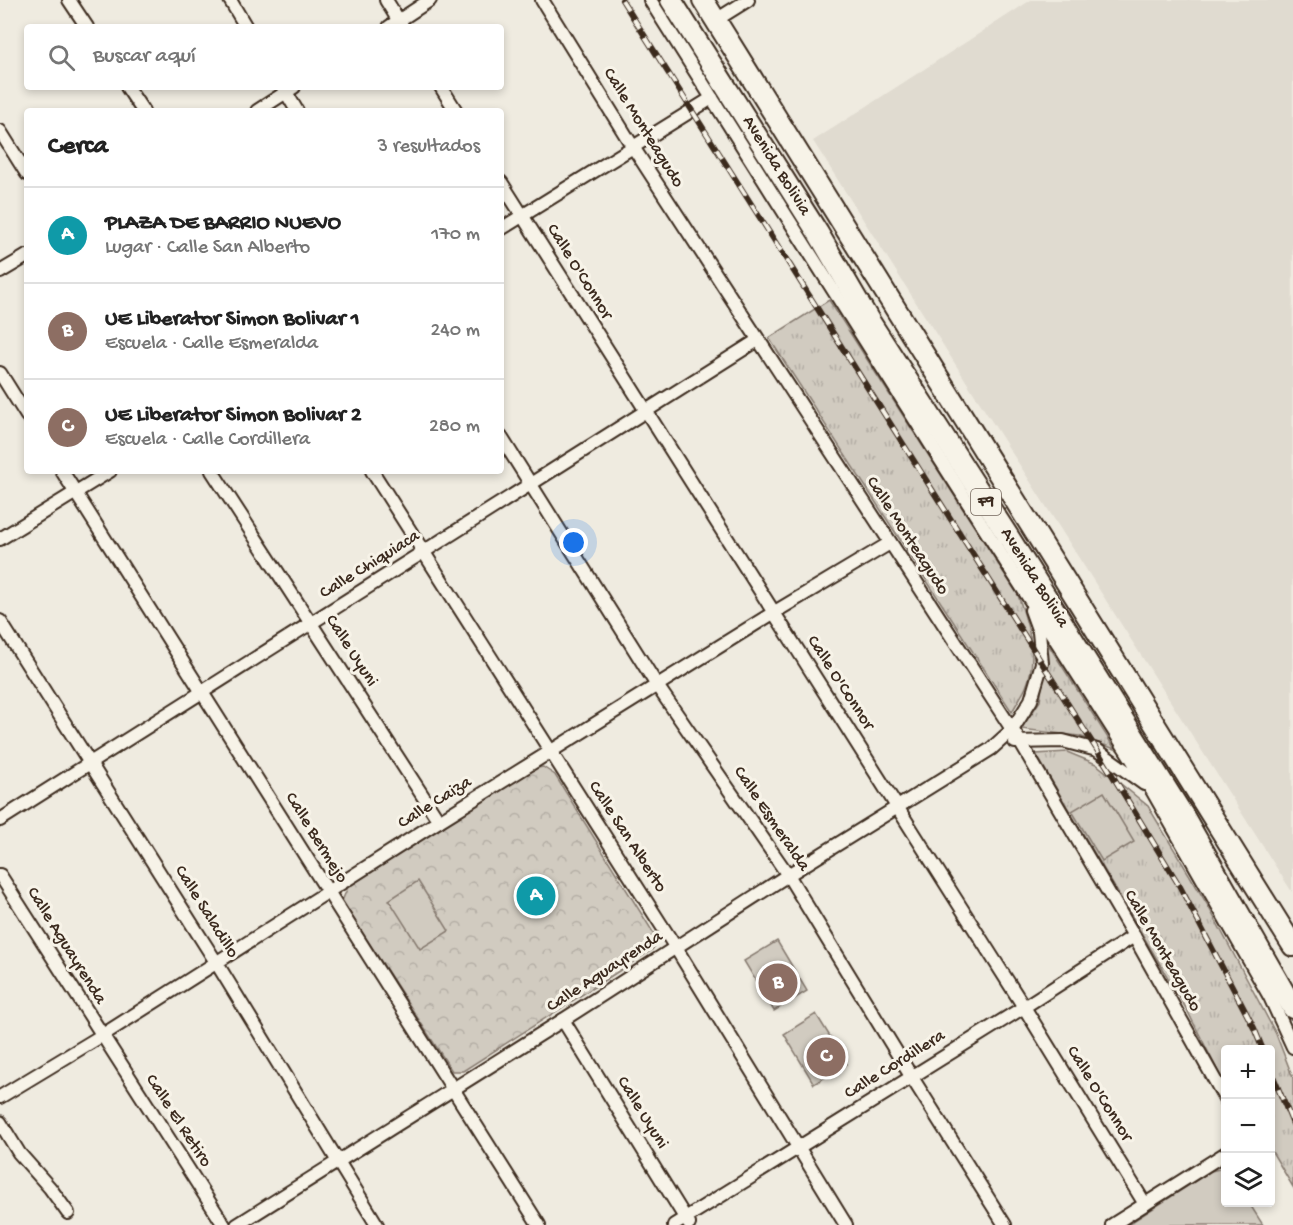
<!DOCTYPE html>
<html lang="es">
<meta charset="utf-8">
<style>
:root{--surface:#fff;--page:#f6f6f6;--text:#222;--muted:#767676;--line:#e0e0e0;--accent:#db2777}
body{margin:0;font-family:"Gochi Hand",sans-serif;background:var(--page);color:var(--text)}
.controls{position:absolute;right:18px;bottom:18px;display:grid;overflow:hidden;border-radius:6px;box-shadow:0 3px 9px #0003}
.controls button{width:54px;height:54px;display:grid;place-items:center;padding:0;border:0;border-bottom:2px solid var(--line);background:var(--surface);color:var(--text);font:30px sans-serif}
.you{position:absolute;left:574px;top:543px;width:21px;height:21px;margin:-15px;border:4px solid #fff;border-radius:50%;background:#1a73e8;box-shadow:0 0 0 9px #1a73e833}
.badge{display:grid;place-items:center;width:39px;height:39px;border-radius:50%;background:var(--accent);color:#fff;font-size:20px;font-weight:700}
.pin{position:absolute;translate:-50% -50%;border:3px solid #fff;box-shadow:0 2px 6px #0006}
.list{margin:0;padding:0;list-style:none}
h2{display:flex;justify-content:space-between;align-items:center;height:78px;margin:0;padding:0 24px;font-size:26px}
h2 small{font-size:20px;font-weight:400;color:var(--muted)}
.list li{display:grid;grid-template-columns:39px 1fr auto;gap:18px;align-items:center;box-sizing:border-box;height:96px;padding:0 24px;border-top:2px solid var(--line)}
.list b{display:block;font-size:22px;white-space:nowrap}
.list p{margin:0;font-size:20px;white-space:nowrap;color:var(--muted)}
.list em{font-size:20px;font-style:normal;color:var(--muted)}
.icon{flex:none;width:33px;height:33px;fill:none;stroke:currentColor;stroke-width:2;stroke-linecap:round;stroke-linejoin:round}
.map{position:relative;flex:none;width:1293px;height:1225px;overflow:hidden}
.search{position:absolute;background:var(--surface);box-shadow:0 3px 9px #0003;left:24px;top:24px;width:480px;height:66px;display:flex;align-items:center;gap:15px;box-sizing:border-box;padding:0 21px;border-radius:6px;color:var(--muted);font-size:22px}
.panel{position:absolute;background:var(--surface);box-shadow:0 3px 9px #0003;left:24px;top:108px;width:480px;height:366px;border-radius:6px}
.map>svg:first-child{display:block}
</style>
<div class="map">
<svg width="1293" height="1225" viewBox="0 0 1293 1225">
<defs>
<pattern id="grass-tufts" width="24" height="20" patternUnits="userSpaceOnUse" patternTransform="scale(1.5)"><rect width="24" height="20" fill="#d1cbc0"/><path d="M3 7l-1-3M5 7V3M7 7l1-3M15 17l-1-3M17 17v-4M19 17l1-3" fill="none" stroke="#b4aea5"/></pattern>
<pattern id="park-crowns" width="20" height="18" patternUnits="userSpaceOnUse" patternTransform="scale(1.5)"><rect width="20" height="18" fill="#d1cbc0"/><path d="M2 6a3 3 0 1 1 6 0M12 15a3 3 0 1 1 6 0" fill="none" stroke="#b4aea5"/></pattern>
</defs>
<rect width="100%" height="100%" fill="#efebe0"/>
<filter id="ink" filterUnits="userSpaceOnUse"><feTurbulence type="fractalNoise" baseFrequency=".0167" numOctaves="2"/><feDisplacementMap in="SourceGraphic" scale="12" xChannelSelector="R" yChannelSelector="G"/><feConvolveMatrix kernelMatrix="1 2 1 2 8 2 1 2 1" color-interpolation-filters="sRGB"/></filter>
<g filter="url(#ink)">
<path fill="#e0dbd0" d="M1031,0H1293L1292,892L813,141Z"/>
<g fill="url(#grass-tufts)" stroke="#867a6f" stroke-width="1.5">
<path d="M829,300L1018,595C1028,625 1039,656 1026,687C1022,696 1016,704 1012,712L769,338Z"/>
<path d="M1048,644L1115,749L1079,736L1021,729L1040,701Z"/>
<path d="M1067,752L1096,764L1148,806L1207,904L1276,1034L1293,1078V1187L1271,1150L1270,1050H1226L1225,1085L1187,1010L1036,754Z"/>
</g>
<path fill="url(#park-crowns)" stroke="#867a6f" stroke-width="1.5" d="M543,767L555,775L656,937V944L652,950L463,1071H452L342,901L348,887L533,769Z"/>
<g fill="#d1cbc0" stroke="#867a6f" stroke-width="1.5">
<path d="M1104,792L1134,842L1102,861L1072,811Z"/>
<path d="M418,881L449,931L420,949L389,900Z"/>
<path d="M777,941L807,991L774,1011L744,961Z"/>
<path d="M816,1014L847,1064L814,1084L784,1034Z"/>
<path d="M1223,1168L1225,1169L1226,1202L1249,1203L1263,1225H1127L1211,1171Z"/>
</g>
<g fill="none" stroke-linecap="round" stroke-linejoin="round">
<defs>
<g id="minor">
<path d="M69,0L87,27"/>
<path d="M230,0L246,27"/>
<path d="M386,0L402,26"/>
<path d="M542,0L633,147L1019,740L1134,936L1226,1100"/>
<path d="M650,0L938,456L1153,792L1270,997L1293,1047"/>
<path d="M716,20L748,0"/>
<path d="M389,27L430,0"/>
<path d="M127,87L143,111"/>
<path d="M283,87L297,111"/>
<path d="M441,87L456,111"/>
<path d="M257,111L294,87"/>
<path d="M0,131L27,174"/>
<path d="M501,182L1024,1007L1145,1204"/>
<path d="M501,229L712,98"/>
<path d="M0,272L27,256"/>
<path d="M0,373L27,416"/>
<path d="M501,437L658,687L788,875L911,1076L1005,1225"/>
<path d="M62,471L539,1225"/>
<path d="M212,471L439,821"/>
<path d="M372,471L676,948L846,1225"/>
<path d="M0,539L110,471"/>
<path d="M0,621L216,962L377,1225"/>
<path d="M1015,742L1063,741L1097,750L1144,784"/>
<path d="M0,820L758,340"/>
<path d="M0,875L224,1225"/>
<path d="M563,1020L689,1224"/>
<path d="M0,1097L101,1036L439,821L773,613L890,543"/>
<path d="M0,1122L19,1153L50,1188L68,1213"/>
<path d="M237,1225L563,1020L788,875L991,749L1012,730L1031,700L1042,663L1039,632L1031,610"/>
<path d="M674,1225L1024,1007L1134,936"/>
<path d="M1112,1225L1226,1153"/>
</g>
<g id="trunk">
<path d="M671,0L818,233L870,322L1008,536L1183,815L1293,1008"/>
<path d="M703,0L1293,946"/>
</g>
</defs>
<use href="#minor" stroke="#3b2a1e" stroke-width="16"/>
<use href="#trunk" stroke="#3b2a1e" stroke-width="24"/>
<use href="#minor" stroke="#f7f3e8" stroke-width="12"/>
<use href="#trunk" stroke="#f7f3e8" stroke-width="20"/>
<defs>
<g id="rail">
<path d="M622,0L1097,750L1179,885L1254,1028L1263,1050"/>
<path d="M1270,1069L1293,1124"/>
</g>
</defs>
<use href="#rail" stroke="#3b2a1e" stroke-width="6"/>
<use href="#rail" stroke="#f7f3e8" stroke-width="4" stroke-dasharray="11" stroke-linecap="butt"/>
</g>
</g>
<g text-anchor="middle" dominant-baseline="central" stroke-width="6" stroke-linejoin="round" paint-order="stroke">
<rect fill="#f7f3e8" stroke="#73665b" stroke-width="1.5" x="971" y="489" width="30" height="26" rx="4.5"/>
<g font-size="16" font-weight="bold" fill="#3b2a1e">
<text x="986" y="502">F9</text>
</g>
<g font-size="18" fill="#3b2a1e" stroke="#f7f3e8">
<text transform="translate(643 128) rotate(58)">Calle Monteagudo</text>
<text transform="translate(776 166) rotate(58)">Avenida Bolivia</text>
<text transform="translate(579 272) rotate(58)">Calle O'Connor</text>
<text transform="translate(907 536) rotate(57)">Calle Monteagudo</text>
<text transform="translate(370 565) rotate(-32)">Calle Chiquiaca</text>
<text transform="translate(1034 578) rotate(58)">Avenida Bolivia</text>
<text transform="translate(351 651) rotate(57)">Calle Uyuni</text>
<text transform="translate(840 683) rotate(57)">Calle O'Connor</text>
<text transform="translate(435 803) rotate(-32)">Calle Caiza</text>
<text transform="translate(771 819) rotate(56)">Calle Esmeralda</text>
<text transform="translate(627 837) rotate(57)">Calle San Alberto</text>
<text transform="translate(316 838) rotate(58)">Calle Bermejo</text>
<text transform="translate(206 912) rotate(58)">Calle Saladillo</text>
<text transform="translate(66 946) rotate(58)">Calle Aguayrenda</text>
<text transform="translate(1162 951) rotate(60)">Calle Monteagudo</text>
<text transform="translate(605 972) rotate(-33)">Calle Aguayrenda</text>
<text transform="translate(895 1065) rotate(-32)">Calle Cordillera</text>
<text transform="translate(1099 1094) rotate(58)">Calle O'Connor</text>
<text transform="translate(642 1113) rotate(58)">Calle Uyuni</text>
<text transform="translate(178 1121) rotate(57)">Calle El Retiro</text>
</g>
</g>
</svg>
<div class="controls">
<button>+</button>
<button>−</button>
<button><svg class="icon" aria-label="layers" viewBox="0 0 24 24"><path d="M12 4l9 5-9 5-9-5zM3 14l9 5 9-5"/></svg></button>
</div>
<div class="you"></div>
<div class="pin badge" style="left:536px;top:896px;background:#0f9aa8">A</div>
<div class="pin badge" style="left:778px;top:983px;background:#8d6e63">B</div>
<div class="pin badge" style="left:826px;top:1057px;background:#8d6e63">C</div>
<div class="search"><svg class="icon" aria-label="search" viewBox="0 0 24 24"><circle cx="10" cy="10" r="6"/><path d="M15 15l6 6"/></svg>Buscar aquí</div>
<section class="panel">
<h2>Cerca<small>3 resultados</small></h2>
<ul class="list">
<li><span class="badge" style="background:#0f9aa8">A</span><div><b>PLAZA DE BARRIO NUEVO</b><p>Lugar · Calle San Alberto</p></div><em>170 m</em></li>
<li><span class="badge" style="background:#8d6e63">B</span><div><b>UE Liberator Simon Bolivar 1</b><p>Escuela · Calle Esmeralda</p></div><em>240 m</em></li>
<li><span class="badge" style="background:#8d6e63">C</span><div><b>UE Liberator Simon Bolivar 2</b><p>Escuela · Calle Cordillera</p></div><em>280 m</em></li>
</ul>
</section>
</div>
